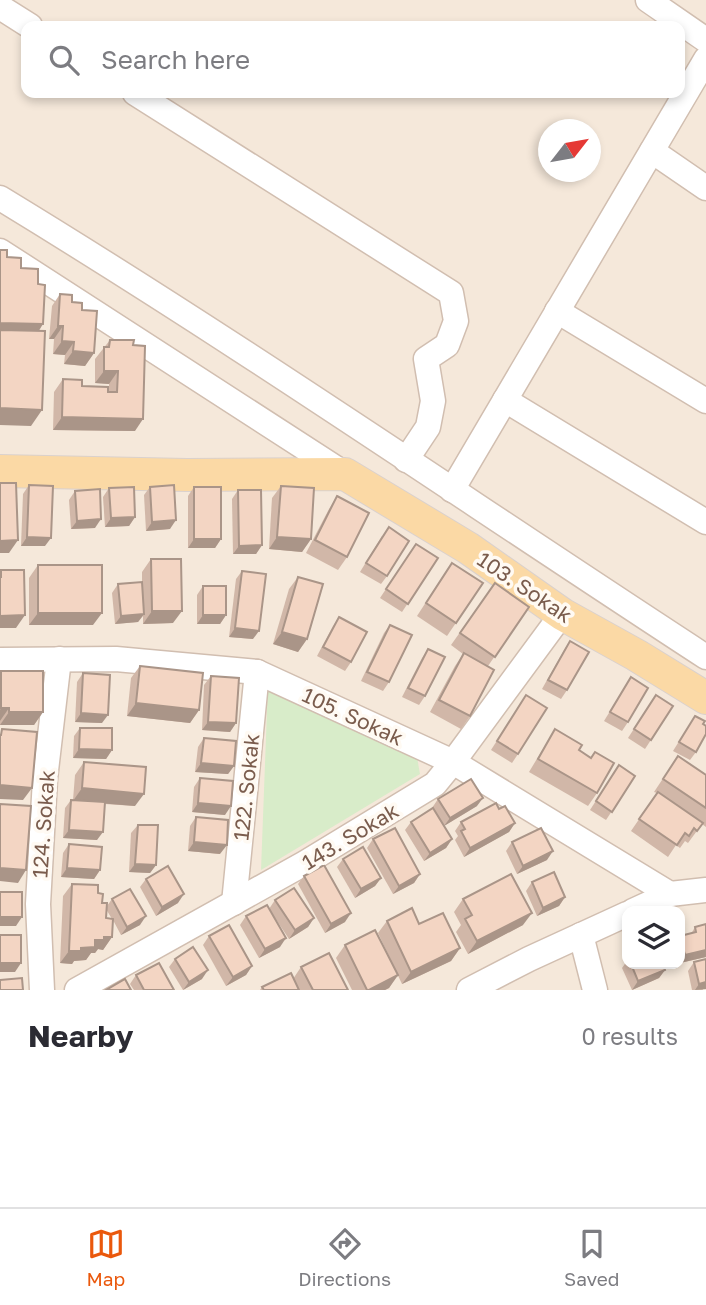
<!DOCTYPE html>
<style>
:root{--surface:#fff;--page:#f2f2f3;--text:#2b2b33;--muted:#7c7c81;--line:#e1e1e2;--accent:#ea580c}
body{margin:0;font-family:"Golos Text",sans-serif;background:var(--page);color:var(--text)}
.controls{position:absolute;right:21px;bottom:21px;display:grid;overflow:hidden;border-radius:14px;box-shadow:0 4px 10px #0003}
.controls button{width:63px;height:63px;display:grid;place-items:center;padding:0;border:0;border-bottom:2px solid var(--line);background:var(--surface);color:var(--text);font:35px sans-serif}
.compass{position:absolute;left:538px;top:119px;width:63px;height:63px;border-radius:50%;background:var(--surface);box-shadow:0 4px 10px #0003;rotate:59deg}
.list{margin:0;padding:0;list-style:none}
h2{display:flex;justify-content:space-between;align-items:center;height:91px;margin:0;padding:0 28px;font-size:30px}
h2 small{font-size:23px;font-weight:400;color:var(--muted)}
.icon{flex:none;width:38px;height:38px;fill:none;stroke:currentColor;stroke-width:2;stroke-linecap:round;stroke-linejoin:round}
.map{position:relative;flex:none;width:706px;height:990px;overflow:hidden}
.search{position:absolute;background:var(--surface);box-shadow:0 4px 10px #0003;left:21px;right:21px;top:21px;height:77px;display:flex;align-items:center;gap:18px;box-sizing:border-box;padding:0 24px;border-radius:14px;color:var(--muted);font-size:26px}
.sheet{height:217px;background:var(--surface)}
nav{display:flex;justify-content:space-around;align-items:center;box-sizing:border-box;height:98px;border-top:2px solid var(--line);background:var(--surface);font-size:19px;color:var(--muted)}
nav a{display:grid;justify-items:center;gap:4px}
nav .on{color:var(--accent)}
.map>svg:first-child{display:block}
</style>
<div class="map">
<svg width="706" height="990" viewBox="0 0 706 990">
<rect width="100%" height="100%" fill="#fdf6ec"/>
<path fill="#f5e8da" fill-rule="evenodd" d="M0,0H706V990H0ZM26,26H680V93H26ZM548,130H590V172H548ZM627,911H680V964H627Z"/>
<path fill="#d8ecc9" d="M268,684L417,757L420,774L261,870Z"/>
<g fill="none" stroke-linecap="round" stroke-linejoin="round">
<defs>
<g id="minor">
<path d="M648,0L706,40"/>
<path d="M0,7L30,26"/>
<path d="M135,93L451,293L456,321L447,345L426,359L433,401L428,427L406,460"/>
<path d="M652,151L706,188"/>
<path d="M0,198C240,344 471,504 706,657"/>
<path d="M0,251L345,474"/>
<path d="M557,311L706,401"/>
<path d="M505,400L706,522"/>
<path d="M452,490L706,59"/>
<path d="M0,660L116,659L257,672L453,762L670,894"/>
<path d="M234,903L257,672"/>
<path d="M633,911L670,894L706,890"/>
<path d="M581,935L595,990"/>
<path d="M42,990L38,904L45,779L59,659"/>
<path d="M77,990L305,863L435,784L453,762L562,614"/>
<path d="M469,990L529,959L627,914"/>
</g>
<path id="major" d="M0,471L187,475L345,474L468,548L562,614L636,655L706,698"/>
</defs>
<use href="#minor" stroke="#d1beb0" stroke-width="27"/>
<use href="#major" stroke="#dad1cd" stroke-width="34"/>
<use href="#minor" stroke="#fff" stroke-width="24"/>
<use href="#major" stroke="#fbd9a5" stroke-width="32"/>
</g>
<g fill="#d1b7a8" fill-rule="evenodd">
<path d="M60,294L82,310L94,353L85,366L64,364L65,355L53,354L54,339H49L52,306Z"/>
<path d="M110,340L135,431L53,430L54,392L63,379L82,386L109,392V384L95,383V359Z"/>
<path d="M29,485L45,546H21L23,494Z"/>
<path d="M281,486L311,539L302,552L269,549L272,498Z"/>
<path d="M150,487L170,529L146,531L144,495Z"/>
<path d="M194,487L221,539L215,548H188V496Z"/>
<path d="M109,488L135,517L129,526L105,527L103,497Z"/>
<path d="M238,490L262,545L256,554H233L232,499Z"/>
<path d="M75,491L95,528L71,529L69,500Z"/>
<path d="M337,496L347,557L338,570L306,553L329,509Z"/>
<path d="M382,536L387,576L381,584L360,572Z"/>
<path d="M416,544L438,558L402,612L380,598Z"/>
<path d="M151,559L173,623L143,624V616L138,622L115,624L112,593L118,584L142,588V572Z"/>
<path d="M38,565L93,625H29V578Z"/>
<path d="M242,571L253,639L229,637L236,579Z"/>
<path d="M443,576L483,583L447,636L417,616Z"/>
<path d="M298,577L307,639L298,652L273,644L289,589Z"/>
<path d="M495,583L529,607L488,666L470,716L461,729L430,712L455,666L463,654L451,645Z"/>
<path d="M203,586L226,615L220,624H197V595Z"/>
<path d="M339,617L351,662L345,671L317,656L333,626Z"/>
<path d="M390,625L389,682L383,691L361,681L384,633Z"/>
<path d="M570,641L567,690L561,699L542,689L564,650Z"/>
<path d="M428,649L425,696L419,705L402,697L422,658Z"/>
<path d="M140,666L199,710L190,723L127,716L131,678Z"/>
<path d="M1,671L43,712L34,725H0V672Z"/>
<path d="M83,673L102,723L75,722L77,682Z"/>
<path d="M211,676L236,723L230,732L202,730L204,685Z"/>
<path d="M631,677L628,722L622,731L604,721Z"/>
<path d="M526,695L518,754L512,763L491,750Z"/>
<path d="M656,695L673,706L645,749L628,738Z"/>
<path d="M695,716L703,724L696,752L690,760L673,751Z"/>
<path d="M80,728L112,750L106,759L73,758L74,736Z"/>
<path d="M555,729L579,750L597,793L588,806L529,772Z"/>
<path d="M204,738L234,766L228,774L195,772L198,747Z"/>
<path d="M678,756L706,775V827L702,824L688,843L685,841L680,848L676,845L668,857L631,831L657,793L654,792Z"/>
<path d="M84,762L135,806L105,804L97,840L63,838L65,808L71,800H73L75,775Z"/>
<path d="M619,765L635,776L606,820L590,810Z"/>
<path d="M200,778L225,815L192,812L194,787Z"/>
<path d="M438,799L477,806L444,826L452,839L446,848L424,861L405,830L411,822L433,809L432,808Z"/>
<path d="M499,809L515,823L509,832L464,857L455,840L458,836L455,831L461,822Z"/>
<path d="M196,817L220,854L188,851L190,826Z"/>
<path d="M138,825L156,865L150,873L129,872L131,833Z"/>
<path d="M373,839L420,874L414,883L393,894L367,848Z"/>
<path d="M512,842L547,860L517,874L506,851Z"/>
<path d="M69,844L100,870L94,879L61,877L63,853Z"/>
<path d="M343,859L381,878L375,886L355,898L337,867Z"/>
<path d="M304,876L345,922L325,933L298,884Z"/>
<path d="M146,879L178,903L156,916L140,887Z"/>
<path d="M532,882L565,897L559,906L537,916L526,891Z"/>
<path d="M72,884L98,893L102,903L107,906L112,899L140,925L121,935L113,920L112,937L103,950L98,949L95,953H91L86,960L74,961L72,964L60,963L63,896ZM106,909L112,919L106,918Z"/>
<path d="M463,899L523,925L468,954L456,932L461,925L454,912Z"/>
<path d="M275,900L314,918L308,927L289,939L269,909Z"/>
<path d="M246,916L280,947L259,958L240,925Z"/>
<path d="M387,921L419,924L460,948L451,961L402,984L378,933Z"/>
<path d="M706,924V957L680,963V937L691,934L695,927Z"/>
<path d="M209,936L252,966L246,975L226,986L203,945Z"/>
<path d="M345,945L398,975L389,988L385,990H352L336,958Z"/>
<path d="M175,959L202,979L183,990L169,967Z"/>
<path d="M627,961V964H663L665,970L659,978L632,990L622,968Z"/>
<path d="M694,962L703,990H692L688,971Z"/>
<path d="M301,967L348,990H260L262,987L293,979Z"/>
<path d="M136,975L174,990H134L130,984Z"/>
</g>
<g fill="#aa9588">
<path d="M0,323L43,324L35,337L0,336Z"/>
<path d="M58,326H63L54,339H49Z"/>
<path d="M62,341L74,342L65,355L53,354Z"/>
<path d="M73,351L94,353L85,366L64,364Z"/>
<path d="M104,371H118L109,384L95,383Z"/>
<path d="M0,408L42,410L31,426L0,425Z"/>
<path d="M62,417L143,419L135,431L53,430Z"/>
<path d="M135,517L129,526L105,527L111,518Z"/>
<path d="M101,519L95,528L71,529L77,521Z"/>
<path d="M176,520L170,529L146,531L152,522Z"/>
<path d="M27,537L51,538L45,546H21Z"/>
<path d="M277,537L311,539L302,552L269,549Z"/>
<path d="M194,539H221L215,548H188Z"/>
<path d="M18,540L9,553H0V541Z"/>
<path d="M262,545L256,554H233L239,546Z"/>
<path d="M152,611H182L173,623L143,624Z"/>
<path d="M38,613H102L93,625H29Z"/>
<path d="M144,614L138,622L115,624L121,616Z"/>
<path d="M25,615L16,628H0V616Z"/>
<path d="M203,615H226L220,624H197Z"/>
<path d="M235,628L259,631L253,639L229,637Z"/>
<path d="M282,632L307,639L298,652L273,644Z"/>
<path d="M136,703L199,710L190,723L127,716Z"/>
<path d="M1,708H9L0,721V710Z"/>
<path d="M9,712H43L34,725H0Z"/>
<path d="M81,713L108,715L102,723L75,722Z"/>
<path d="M208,722L236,723L230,732L202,730Z"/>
<path d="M79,749L112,750L106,759L73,758Z"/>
<path d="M201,763L234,766L228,774L195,772Z"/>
<path d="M0,785L32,788L23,800L0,799Z"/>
<path d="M82,788L144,794L135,806L73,801Z"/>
<path d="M483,798L477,806L444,826L450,818Z"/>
<path d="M198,803L231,806L225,815L192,812Z"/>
<path d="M515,823L509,832L464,857L470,848Z"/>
<path d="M69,830L103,832L97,840L63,838Z"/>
<path d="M452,839L446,848L424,861L430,853Z"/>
<path d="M194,842L227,845L220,854L188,851Z"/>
<path d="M553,851L547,860L517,874L523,866Z"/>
<path d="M135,864L156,865L150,873L129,872Z"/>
<path d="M0,868L26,870L18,883L0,881Z"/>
<path d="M67,868L100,870L94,879L61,877Z"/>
<path d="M420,874L414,883L393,894L399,886Z"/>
<path d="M381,878L375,886L355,898L361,889Z"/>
<path d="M184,894L178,903L156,916L162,907Z"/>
<path d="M565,897L559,906L537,916L543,908Z"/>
<path d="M351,913L345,922L325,933L331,924Z"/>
<path d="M532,913L523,925L468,954L477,941Z"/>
<path d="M146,916L140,925L121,935L127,927Z"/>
<path d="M0,917H22L16,926H0Z"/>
<path d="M314,918L308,927L289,939L295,930Z"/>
<path d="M104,937H112L103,950L98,949L95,953H91L86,960L74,961L72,964L60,963L69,951L81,948L95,940Z"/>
<path d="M286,938L280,947L259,958L265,949Z"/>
<path d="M460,948L451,961L402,984L411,972Z"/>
<path d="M706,950V957L680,963L685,955Z"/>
<path d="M0,963H21L15,972H0Z"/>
<path d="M252,966L246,975L226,986L233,977Z"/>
<path d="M208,970L202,979L183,990L189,982Z"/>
<path d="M665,970L659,978L632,990L638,981Z"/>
<path d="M398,975L389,988L385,990H369Z"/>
<path d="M706,982V989L695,990L699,984Z"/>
</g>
<g fill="#f3d5c3" stroke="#aa9588" stroke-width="2">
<path d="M0,250H7V257L21,258V268L38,269V284L45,285L43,324L0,323Z"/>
<path d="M60,294L72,295V302L82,303V310L97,311L94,353L73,351L74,342L62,341L63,326H58Z"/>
<path d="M0,330L45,331L42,410L0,408Z"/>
<path d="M110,340H134L133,345L145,346L143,419L62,417L63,379L82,380V386L108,387V392H117L118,371H104V347H109Z"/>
<path d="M0,483H16L18,540L0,541Z"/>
<path d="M29,485L53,486L51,538L27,537Z"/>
<path d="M174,485L176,520L152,522L150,487Z"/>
<path d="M281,486L314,488L311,539L277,537Z"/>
<path d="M134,487L135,517L111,518L109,488Z"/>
<rect x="194" y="487" width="27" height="52"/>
<path d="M100,489L101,519L77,521L75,491Z"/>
<path d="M238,490H261L262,545L239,546Z"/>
<path d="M337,496L369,513L347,557L315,540Z"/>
<path d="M389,527L409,541L387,576L366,563Z"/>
<path d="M416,544L438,558L408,604L386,589Z"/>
<path d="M151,559H181L182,611H152Z"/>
<path d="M452,563L483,583L456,623L426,603Z"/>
<rect x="38" y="565" width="64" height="48"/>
<path d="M1,570H24L25,615L0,616V577H1Z"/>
<path d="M242,571L266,574L259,631L235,628Z"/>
<path d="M298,577L323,584L307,639L282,632Z"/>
<path d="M142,582L144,614L121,616L118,584Z"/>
<path d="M495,583L529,607L495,657L460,633Z"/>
<rect x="203" y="586" width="23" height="29"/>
<path d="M339,617L367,632L351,662L323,647Z"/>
<path d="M390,625L412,635L389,682L367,672Z"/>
<path d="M570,641L589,652L567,690L548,680Z"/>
<path d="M428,649L445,657L425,696L408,688Z"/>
<path d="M464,653L494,670L470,716L439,700Z"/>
<path d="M140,666L203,673L199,710L136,703Z"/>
<path d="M1,671H43V712H9V708H1Z"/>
<path d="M83,673L110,675L108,715L81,713Z"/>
<path d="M211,676L239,678L236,723L208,722Z"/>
<path d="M631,677L648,688L628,722L610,712Z"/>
<path d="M526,695L547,708L518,754L497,741Z"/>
<path d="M656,695L673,706L651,740L634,729Z"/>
<path d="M695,716L705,721L703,724L706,726V734L696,752L679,742Z"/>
<path d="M80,728H112V750L79,749Z"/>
<path d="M2,729L37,732L32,788L0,785V735H1Z"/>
<path d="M555,729L582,745L579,750L591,758L595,752L614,763L597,793L538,759Z"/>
<path d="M204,738L236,741L234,766L201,763Z"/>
<path d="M678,756L706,775V808L663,779Z"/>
<path d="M84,762L146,767L144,794L82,788Z"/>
<path d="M619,765L635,776L612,812L596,801Z"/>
<path d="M200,778L233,781L231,806L198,803Z"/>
<path d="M471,779L483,798L450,818L438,799Z"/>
<path d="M658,792L703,823L697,831L694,828L689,836L685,833L677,845L639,819Z"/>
<path d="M71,800L105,802L103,832L69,830Z"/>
<path d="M496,803L499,809L505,806L515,823L470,848L461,831L465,829L461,822Z"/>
<path d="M0,804L31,806L26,870L0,868Z"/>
<path d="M433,808L452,839L430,853L411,822Z"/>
<path d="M196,817L228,820L227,845L194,842Z"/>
<path d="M138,825H158L156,865L135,864Z"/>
<path d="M395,828L420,874L399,886L373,839Z"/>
<path d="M541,828L553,851L523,866L512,842Z"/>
<path d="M69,844L102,847L100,870L67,868Z"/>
<path d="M363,847L381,878L361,889L343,859Z"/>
<path d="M324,865L351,913L331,924L304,876Z"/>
<path d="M168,866L184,894L162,907L146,879Z"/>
<path d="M554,872L565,897L543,908L532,882Z"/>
<path d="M511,874L532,913L477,941L465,919L472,915L463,899Z"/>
<path d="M72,884L98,885V893L103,894L102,903H107L106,918L113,919L112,937H104V940H95V947L81,948V951H69Z"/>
<path d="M294,888L314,918L295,930L275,900Z"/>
<path d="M130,889L146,916L127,927L112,899Z"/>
<rect x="0" y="892" width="22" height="25"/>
<path d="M267,905L286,938L265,949L246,916Z"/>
<path d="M412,908L419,924L443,913L460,948L411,972L387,921Z"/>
<path d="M706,924V950L685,955L680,936L696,932L695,927Z"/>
<path d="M229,925L252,966L233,977L209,936Z"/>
<path d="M375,930L398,975L369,990H367L345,945Z"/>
<rect x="0" y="935" width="21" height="28"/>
<path d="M193,947L208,970L189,982L175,959Z"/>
<path d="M329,953L348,990H313L301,967Z"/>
<path d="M706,959V982L699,984L694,962Z"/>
<path d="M159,963L174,990H144L136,975Z"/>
<path d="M631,964H663L665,970L638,981Z"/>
<path d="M291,973L299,990H264L262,987Z"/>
<path d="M22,978L23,990H0V980Z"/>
<path d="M125,979L131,990H106Z"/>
</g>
<g text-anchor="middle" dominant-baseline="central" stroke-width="7" stroke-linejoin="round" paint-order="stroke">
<g font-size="21" fill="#7a5c4d" stroke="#fffaf3">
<text transform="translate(525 587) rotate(34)">103. Sokak</text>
<text transform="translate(353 716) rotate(25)">105. Sokak</text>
<text transform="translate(246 787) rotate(-84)">122. Sokak</text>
<text transform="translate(43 824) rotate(-86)">124. Sokak</text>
<text transform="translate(350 836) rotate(-31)">143. Sokak</text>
</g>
</g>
</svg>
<div class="controls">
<button><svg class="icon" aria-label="layers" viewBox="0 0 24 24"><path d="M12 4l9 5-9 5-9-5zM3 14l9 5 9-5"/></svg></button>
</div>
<svg class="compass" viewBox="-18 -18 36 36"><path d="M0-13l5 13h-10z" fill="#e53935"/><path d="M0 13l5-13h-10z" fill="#7c7c81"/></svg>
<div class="search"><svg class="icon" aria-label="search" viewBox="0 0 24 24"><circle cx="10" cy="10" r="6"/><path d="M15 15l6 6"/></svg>Search here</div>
</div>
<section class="sheet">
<h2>Nearby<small>0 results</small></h2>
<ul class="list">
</ul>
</section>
<nav>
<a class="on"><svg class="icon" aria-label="map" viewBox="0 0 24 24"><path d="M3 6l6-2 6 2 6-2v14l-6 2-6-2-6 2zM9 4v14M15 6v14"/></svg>Map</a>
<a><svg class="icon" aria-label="directions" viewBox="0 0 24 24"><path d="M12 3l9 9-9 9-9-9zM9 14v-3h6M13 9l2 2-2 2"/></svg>Directions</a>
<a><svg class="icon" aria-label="saved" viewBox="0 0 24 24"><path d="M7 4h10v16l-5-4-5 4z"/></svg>Saved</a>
</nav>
